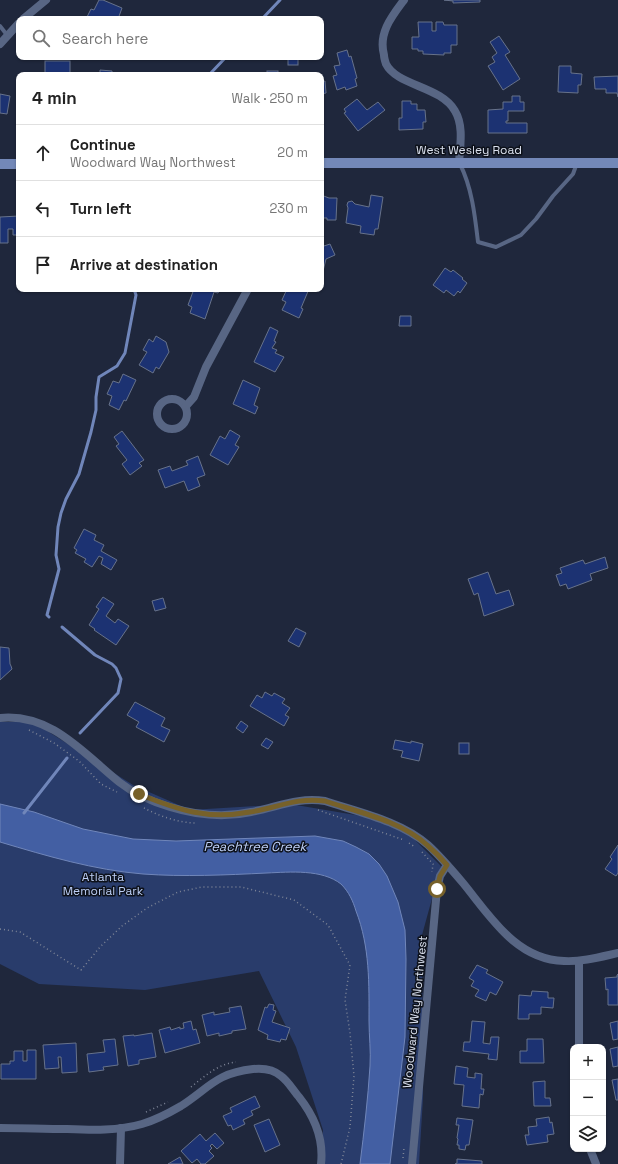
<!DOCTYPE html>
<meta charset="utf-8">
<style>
:root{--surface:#fff;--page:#f2f2f2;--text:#222;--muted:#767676;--line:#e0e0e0}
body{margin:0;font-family:"Space Grotesk",sans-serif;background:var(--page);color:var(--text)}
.controls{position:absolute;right:12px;bottom:12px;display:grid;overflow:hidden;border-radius:8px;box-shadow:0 1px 3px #0004}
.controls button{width:36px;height:36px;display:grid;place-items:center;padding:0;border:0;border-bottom:1px solid var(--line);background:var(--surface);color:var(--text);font:20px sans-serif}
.stop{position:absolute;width:12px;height:12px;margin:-9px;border:3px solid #77612a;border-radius:50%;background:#fff}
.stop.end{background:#77612a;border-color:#fff;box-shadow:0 1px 4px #0008}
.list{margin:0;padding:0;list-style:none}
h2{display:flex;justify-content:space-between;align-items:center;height:52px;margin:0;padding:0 16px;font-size:17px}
h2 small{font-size:13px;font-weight:400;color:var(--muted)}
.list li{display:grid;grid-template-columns:26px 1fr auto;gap:12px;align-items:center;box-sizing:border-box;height:56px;padding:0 16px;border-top:1px solid var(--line)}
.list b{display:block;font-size:15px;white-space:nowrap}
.list p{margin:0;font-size:13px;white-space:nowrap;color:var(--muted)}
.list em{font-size:13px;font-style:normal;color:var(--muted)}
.icon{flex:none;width:22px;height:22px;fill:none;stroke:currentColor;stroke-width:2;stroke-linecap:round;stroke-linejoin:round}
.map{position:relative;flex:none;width:618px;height:1164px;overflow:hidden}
.search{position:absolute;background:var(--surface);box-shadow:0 1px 3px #0004;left:16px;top:16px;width:308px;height:44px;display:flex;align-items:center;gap:10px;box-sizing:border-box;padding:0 14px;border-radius:8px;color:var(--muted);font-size:15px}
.panel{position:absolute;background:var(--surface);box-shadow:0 1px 3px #0004;left:16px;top:72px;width:308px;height:220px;border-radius:8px}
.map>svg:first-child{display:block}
</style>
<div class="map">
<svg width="618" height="1164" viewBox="0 0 618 1164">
<rect width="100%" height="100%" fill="#1f273c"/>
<path fill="#293c6b" d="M0,722H33L133,785L190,810L290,804L397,822L441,866L422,935L423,1098L419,1164H320L323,1130L296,1047L259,971L145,990L39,984L0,964Z"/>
<path fill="#435fa3" stroke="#7086ba" d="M0,804L34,812L83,829L133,839L176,841L315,836L343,841L356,847L369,854L379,864L387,876L398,902L405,930L406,959L405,1037L390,1164H360C364,1132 368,1098 370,1066C371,1051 369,1036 369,1021C369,984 370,947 356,911C353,901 349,892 341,884C322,869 290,872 267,873C225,875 184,877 143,874C94,870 47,856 0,842Z"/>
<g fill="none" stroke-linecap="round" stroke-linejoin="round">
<g stroke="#7086ba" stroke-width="3">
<path d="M262,19L280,0"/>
<path d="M209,75L226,57"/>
<path d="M49,617L47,615L59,569L56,555L58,527L61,513L66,499L79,474L91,432L96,410V397L99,377L117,366L125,353L136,295L134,289"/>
<path d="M62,627L95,655L112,664L116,668L121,679L118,693L80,733"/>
<path d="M24,813L67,758"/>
</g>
</g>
<g fill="#1c3272" stroke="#67728a">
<path d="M99,0H103L122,8L118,19L112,17L111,19H91L87,17L91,9L94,10Z"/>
<path d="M444,0H480V2L453,3V1Z"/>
<path d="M418,22H432V31H436V22H443L444,25H457V45H451V53H444V55L423,54V51H418V49H412V37H419Z"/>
<path d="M499,36L510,52L505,55L520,79L503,90L488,66L495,62L492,57L497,53L490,42Z"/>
<path d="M347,50L349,57L351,56L357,78L355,79L357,86L346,90L345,87L337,90L333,76L337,75L334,66L340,65L337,53Z"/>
<rect x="288" y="57" width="10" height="8"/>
<rect x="45" y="61" width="25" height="14"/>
<path d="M559,66H571V73L582,74L581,85H578V93L558,92Z"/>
<path d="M100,70L112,71V75H94L100,74Z"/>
<rect x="267" y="71" width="11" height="4"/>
<path d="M618,76V97L617,93H606V89H595L594,77Z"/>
<path d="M325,81L326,93L321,94V82Z"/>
<path d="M0,94L10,96L7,114L0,113Z"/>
<path d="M512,96H520V102H524V111H508V121H506V123H527V133H488V110L503,109V102H512Z"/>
<path d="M357,99L367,110L378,102L385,110L358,131L344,113L346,112L344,109Z"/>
<path d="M402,101H411V104H417V110H425L426,122H423V129L399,130V118H402Z"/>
<path d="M321,195L329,198H337L336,220H327V218H321Z"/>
<path d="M371,195L383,197L378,229H375L374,235L360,233L361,226L346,223L348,208L347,205L348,202L352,201L355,204L369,207Z"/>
<path d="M19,216V235H13V229H8V243H0V217Z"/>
<path d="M321,244L324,245V246L330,244L335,255L326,259L321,279Z"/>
<path d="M445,268L451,272L453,270L463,278L462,279L467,283L460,293L458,291L454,296L446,290L444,293L433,285Z"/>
<path d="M194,289H220L218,293L214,292L205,319L190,313L192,307L188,305Z"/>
<path d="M287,289H309L301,308L303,309L299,318L282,310L286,302L282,300Z"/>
<path d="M400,316H411V326H399Z"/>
<path d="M270,327L278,331L274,341L276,342L272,348L277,350L275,353L284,357L275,372L254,362Z"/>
<path d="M156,336L166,342L169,352L159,369L156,367L153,373L139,365L147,352L143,350L149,339L153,342Z"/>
<path d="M123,374L136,380L126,401L124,400L119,410L109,405L112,396L107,394L113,381L119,383Z"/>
<path d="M243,380L260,388L254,405L258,407L255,414L233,404Z"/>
<path d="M230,430L240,436L235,445L239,447L228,465L210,455L220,436L225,439Z"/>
<path d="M122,431L144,460L139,463L142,466L130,475L122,464L127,460L116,446L119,444L114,437Z"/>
<path d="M198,456L205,475L197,478L200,486L188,491L184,481L165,488L158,470L170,466L172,471L188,465L186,461Z"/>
<path d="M84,529L96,535L94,540L104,545L101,551L117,560L111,570L101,564L103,558L99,556L92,567L84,562L86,559L75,553L77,550L74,548Z"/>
<path d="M605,557L608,568L590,574L592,580L568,589L566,584L560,586L556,575L562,573L560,568L583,560L585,564Z"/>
<path d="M488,572L496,594L509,590L514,605L484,616L478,593L474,595L468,579Z"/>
<path d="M103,597L114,604L106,616L115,623L118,619L129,626L116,645L94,630L95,629L89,625L99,609L96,607Z"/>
<path d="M163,598L166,608L155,611L152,601Z"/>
<path d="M296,628L306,633L299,647L288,641Z"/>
<path d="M0,647L9,648L10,664L11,666L12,669L0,680Z"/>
<path d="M265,692L272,696L274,693L285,699L282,703L290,708L285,715L289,717L284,726L250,706L257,695L262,698Z"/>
<path d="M135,702L165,718L161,726L170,730L164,742L136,727L139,722L127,715Z"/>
<path d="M241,721L248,726L243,733L236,728Z"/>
<path d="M266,738L273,742L268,749L261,745Z"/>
<path d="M395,740L411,743V741L423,744L419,761L401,757L403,751L393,749Z"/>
<rect x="459" y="743" width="10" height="11"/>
<path d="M618,845V873L616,876L605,869L612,859L610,857Z"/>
<path d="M477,965L488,970L486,973L503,982L496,995L490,992L486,1001L475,996L479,990L471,986L474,981L469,978Z"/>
<path d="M618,974V1005H608V989L606,990L605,978L617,977V975Z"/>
<path d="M532,991L548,992V998H554L553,1008L541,1007V1014H529V1019H518L519,995L531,996Z"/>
<path d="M269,1004L274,1005L273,1010L276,1011L272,1022L290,1028L286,1040L281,1039L280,1042L267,1039L268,1035L258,1030L265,1007L267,1008Z"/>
<path d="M241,1006L246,1029L232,1031V1033L219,1036V1033L207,1036L202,1015L214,1012V1015L230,1012L229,1008Z"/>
<path d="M191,1021L193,1030L196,1029L200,1043L165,1053L159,1030L170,1027L171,1030L180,1027V1029L184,1028L183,1023Z"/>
<path d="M472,1021L485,1022L483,1043L490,1044L491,1037H499L497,1060L488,1059L489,1054L463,1051L464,1042H470Z"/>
<path d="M618,1021V1039L613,1040L610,1023Z"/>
<path d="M152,1033L156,1057L139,1060V1064L128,1066L123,1036L134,1035V1036Z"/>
<path d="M115,1039L118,1065L103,1067L104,1070L89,1072L87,1054L105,1052L103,1040Z"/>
<path d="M527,1039H543L544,1063H520V1051H527Z"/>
<path d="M76,1043L77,1072L62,1073L61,1057H58L59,1068L45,1069L43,1045Z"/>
<path d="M618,1047V1066L613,1067L610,1049Z"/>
<path d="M27,1050H36V1079H1V1064H10V1061H14V1051H23V1061H27Z"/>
<path d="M456,1066L468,1068L467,1077L475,1078V1073L482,1074L481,1089H484L483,1095L480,1094L479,1108L462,1106L464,1085L454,1084Z"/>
<path d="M618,1079V1100H616L612,1080Z"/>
<path d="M545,1081V1098H550L551,1106H534L533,1082Z"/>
<path d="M255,1096L260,1107L251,1111L253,1115L243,1120L245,1124L233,1130L231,1125L228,1126L223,1116L232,1112L230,1108Z"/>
<path d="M549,1117L550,1123L552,1122L554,1134L547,1135L548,1142L527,1145L525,1135H529L528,1127L537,1126L536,1119Z"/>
<path d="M457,1118L473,1120L469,1145H466L465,1150L459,1149V1145H457L458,1139L457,1138L459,1125H456Z"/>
<path d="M269,1119L280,1145L265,1152L254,1125Z"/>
<path d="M215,1133L224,1143L217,1149L212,1144L210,1146L212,1148L209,1151L214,1156L205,1164H201L197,1159L192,1163L181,1151L200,1134L206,1141Z"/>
<path d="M180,1157L183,1164H168Z"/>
<path d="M457,1159L482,1161V1164H455L457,1163Z"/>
</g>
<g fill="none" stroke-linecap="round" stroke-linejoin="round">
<g stroke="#7e8597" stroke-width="1.5" stroke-dasharray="1 3" stroke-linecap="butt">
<path d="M29,730L54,743L79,761L101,784L117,792"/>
<path d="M144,808C159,816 179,823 196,823"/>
<path d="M318,810L404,840"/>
<path d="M409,843L415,847"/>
<path d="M422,852L433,864L432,872"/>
<path d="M0,929L20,932L81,970L100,947L122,926L147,908L178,892L202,887H241L294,900L328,925L350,965L345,1000L350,1033L354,1076L350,1127L341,1164"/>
<path d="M419,981L418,972L422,943"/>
<path d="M191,1087C205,1076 218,1064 236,1062"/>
<path d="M146,1112L168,1102"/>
<path d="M403,1158L404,1148"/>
</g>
<g stroke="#586684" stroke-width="4">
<path d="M0,26L7,35"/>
<path d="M460,164C472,188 475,216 478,242L496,247L521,235L536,219L553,196L573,174L577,163"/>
</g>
<g stroke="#586684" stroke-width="8">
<path d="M404,0C392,16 378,33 384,55C384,58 385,61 386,64C397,86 441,86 455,111C464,126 460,146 459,163"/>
<path d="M23,19L46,0"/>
<path d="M0,44L19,23"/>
<circle cx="172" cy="414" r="15"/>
<path d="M186,406L194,397L206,367L248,289"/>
<path d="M0,718C51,713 83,753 119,782C133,793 153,802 170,807C196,815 224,818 251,812C278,807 297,797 325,801C358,812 401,821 428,845C440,856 452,870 463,883C490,916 516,960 564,961C582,962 600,957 618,953"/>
<path d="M579,961V1047"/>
<path d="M0,1128C22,1128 45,1129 67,1129C92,1130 118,1131 142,1124C156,1120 169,1113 181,1106C209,1088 216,1073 253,1069C263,1068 273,1069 281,1076C288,1081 293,1090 299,1097C314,1116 324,1138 321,1164"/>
<path d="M590,1149L596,1164"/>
<path d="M120,1164L121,1128"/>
<path d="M412,1164L437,889L440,876L447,865"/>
</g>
<g stroke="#7388b8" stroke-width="10">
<path d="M321,163H618"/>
<path d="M0,164H19"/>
</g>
</g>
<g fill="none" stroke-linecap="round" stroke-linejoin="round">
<path stroke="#77612a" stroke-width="5" d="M139,794C178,810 207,820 250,812C277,808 296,797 325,801C358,812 401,821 427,845C434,851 441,858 447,865L440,876L437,889"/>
</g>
<g text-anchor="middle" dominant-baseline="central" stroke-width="3" stroke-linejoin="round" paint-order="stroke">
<g font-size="12" fill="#dae0ee" stroke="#0d111a">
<text x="469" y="150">West Wesley Road</text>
<text transform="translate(415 1012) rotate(-84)">Woodward Way Northwest</text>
</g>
<g font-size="12" fill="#bdcff6" stroke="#0d111a">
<text x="103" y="877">Atlanta<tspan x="103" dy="14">Memorial Park</tspan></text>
</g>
<g font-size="13" font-style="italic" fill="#bed0f7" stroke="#0d111a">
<text x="255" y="846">Peachtree Creek</text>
</g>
</g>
</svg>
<div class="controls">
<button>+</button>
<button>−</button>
<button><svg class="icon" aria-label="layers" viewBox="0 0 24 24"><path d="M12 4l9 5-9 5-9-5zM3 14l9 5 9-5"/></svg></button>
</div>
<div class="stop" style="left:437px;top:889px"></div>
<div class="stop end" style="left:139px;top:794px"></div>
<div class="search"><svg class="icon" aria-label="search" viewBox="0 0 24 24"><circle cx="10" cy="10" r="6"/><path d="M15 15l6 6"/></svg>Search here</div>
<section class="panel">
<h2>4 min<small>Walk · 250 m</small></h2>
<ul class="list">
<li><svg class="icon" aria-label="ahead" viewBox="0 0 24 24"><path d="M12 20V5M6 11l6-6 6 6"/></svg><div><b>Continue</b><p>Woodward Way Northwest</p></div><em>20 m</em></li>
<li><svg class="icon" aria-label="left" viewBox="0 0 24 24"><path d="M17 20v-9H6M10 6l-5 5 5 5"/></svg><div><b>Turn left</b></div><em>230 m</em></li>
<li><svg class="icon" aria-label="arrive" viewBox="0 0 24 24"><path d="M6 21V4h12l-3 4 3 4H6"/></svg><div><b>Arrive at destination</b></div></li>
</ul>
</section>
</div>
